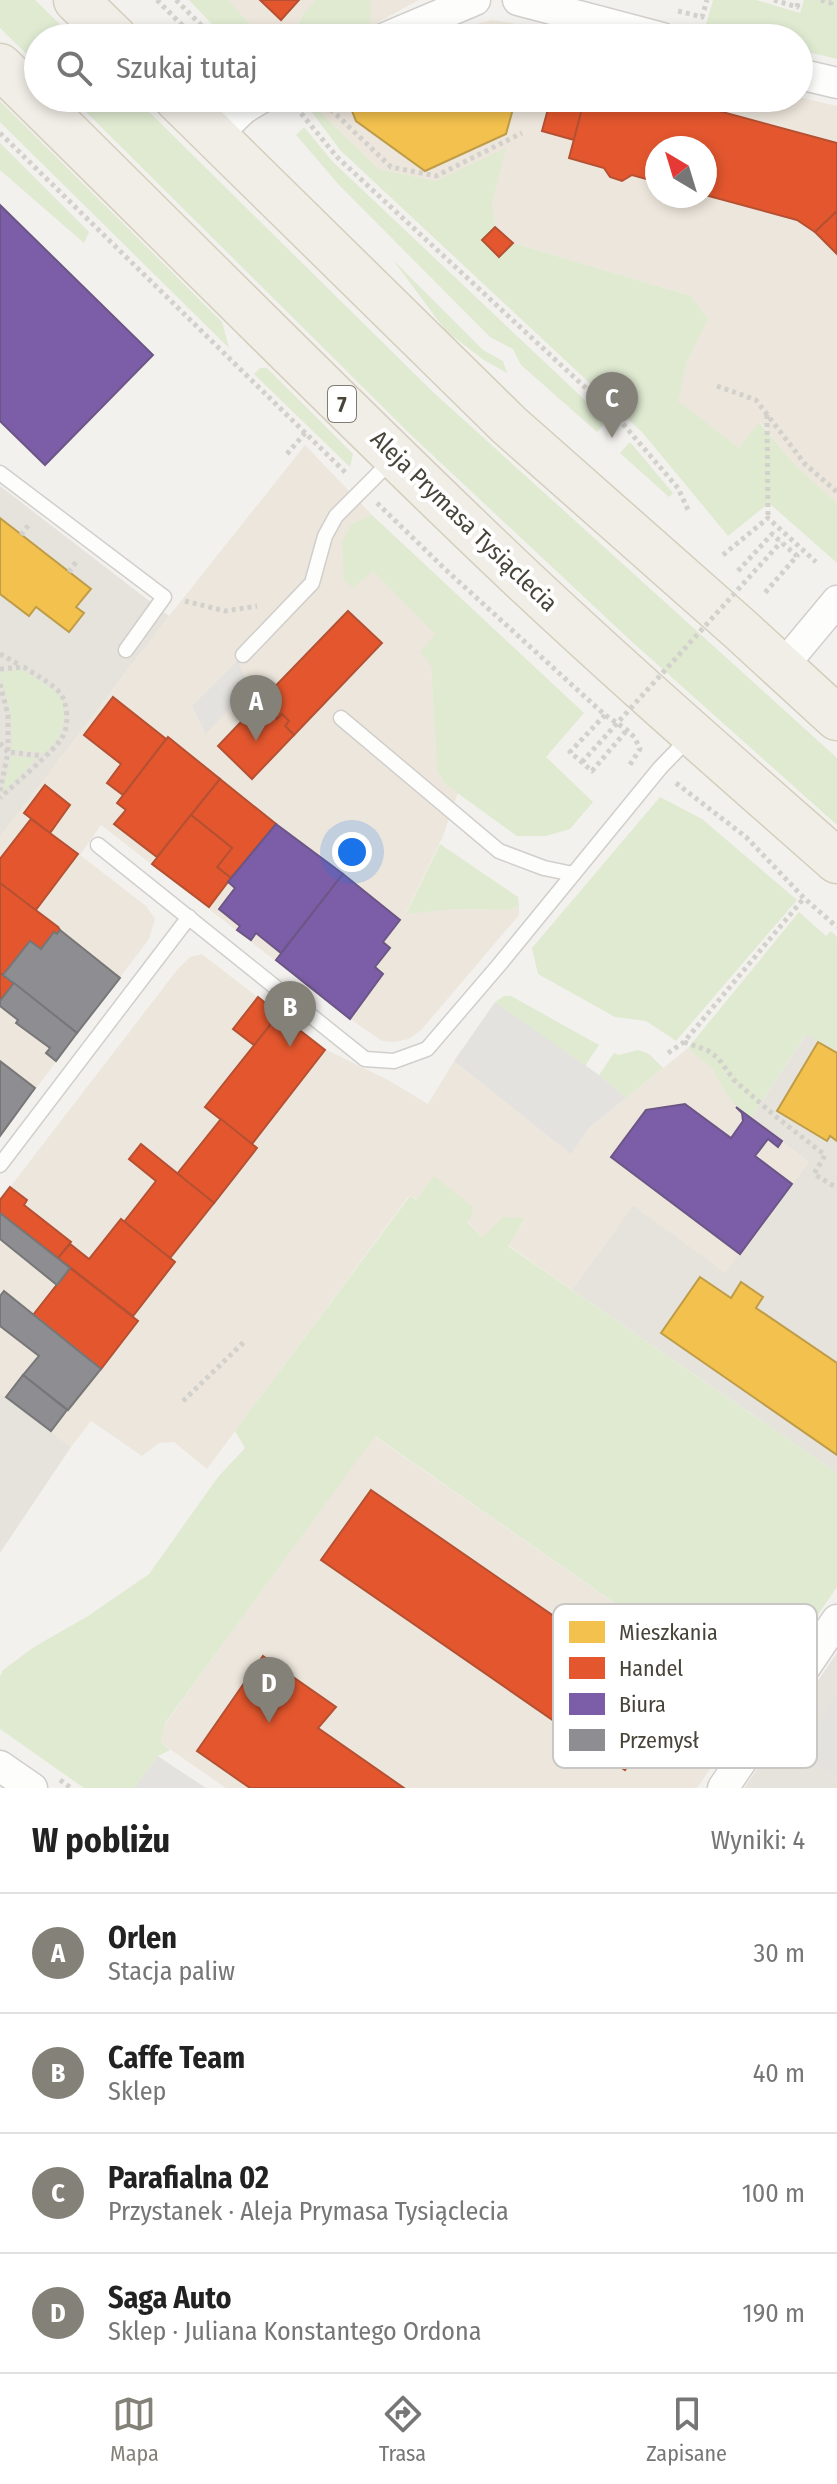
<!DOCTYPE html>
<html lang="pl">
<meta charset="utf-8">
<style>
:root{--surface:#fff;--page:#f6f6f6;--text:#222;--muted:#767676;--line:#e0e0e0;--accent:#848179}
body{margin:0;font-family:"Fira Sans Condensed",sans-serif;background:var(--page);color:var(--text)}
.compass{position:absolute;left:645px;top:136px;width:72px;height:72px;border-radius:50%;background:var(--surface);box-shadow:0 4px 12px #0003;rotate:322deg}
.you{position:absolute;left:352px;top:852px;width:28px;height:28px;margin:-20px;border:6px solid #fff;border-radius:50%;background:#1a73e8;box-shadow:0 0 0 12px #1a73e833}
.badge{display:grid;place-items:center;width:52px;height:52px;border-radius:50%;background:var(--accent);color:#fff;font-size:26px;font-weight:700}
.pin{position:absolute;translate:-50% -66px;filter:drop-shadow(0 2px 4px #0008)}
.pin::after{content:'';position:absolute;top:42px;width:28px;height:24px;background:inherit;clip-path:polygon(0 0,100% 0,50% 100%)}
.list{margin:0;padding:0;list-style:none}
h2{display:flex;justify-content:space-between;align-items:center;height:104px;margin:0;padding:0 32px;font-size:34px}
h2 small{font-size:26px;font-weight:400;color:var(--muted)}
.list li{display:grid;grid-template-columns:52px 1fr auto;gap:24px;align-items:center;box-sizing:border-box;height:120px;padding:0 32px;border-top:2px solid var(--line)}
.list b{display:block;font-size:30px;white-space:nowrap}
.list p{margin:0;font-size:26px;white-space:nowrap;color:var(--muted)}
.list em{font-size:26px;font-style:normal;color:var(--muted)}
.icon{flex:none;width:44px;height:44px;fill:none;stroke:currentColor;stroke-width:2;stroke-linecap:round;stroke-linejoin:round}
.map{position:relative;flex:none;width:837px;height:1788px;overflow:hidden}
.search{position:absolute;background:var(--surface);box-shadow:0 4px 12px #0003;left:24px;right:24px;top:24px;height:88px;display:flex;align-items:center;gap:20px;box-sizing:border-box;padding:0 28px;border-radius:44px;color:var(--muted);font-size:30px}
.sheet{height:584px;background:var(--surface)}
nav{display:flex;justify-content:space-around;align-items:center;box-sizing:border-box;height:112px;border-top:2px solid var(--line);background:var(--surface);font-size:22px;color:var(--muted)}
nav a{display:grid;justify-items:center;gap:4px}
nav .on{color:var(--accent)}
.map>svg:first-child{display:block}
</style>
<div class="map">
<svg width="837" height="1788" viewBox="0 0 837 1788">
<rect width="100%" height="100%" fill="#f3f1ee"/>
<g fill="#e6e3dc">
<path d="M0,486L169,616L0,837Z"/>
<path d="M807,1033L837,1051V1473L572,1290L633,1205L725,1272L809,1162L751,1118Z"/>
<path d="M0,1393L71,1447L0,1553Z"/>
<path d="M837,1653V1788H744Z"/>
</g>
<g fill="#ede6dc" fill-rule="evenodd">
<path d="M228,0H315L299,21L295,36L290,38H263Z"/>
<path d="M370,0H419L369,27Z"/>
<path d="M492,20L512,23L523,30L526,38H445L480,23Z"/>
<path d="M799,97L837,106V503L796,466L760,422L739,448L677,401L687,362L708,319L691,296L513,243L495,227L492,203L436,181L379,169L313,105L321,98ZM657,148H705V196H657Z"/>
<path d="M305,445L372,515L352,524L373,571L436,634L431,665L437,771L445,784L458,793L443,836L406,913L456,909L507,910L519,906V915L422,1029L409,1039L394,1042L382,1041L350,1019L101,825L80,855L146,906L155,919L149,939L0,1136V837L169,616Z"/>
<path d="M202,954L323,1048L390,1081L428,1104L454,1061L571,1153L589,1128L688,1048L713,1070L721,1086L736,1107L809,1162L725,1273L633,1205L572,1290L508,1245L525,1219L503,1217L483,1238L467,1221L409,1196L207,1469L174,1442L159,1443L142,1456L91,1421L71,1447L0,1393V1200L177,970L190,957Z"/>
<path d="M374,1436L757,1702L697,1788H226L161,1743L165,1724Z"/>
</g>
<g fill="#dfead1">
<path d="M0,0H35L74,38H38V65L0,28Z"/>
<path d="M189,0H228L263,38H225Z"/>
<path d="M315,0H370C372,14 372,28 361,38H296C295,22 306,12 315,0Z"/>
<path d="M713,0H756L800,13L804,0H837V59L799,50V38H757L706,24Z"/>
<path d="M72,98H135L433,392L837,758V825L630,640L411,435Z"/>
<path d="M0,101L222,322L229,348L0,122Z"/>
<path d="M313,105L379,169L436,181L506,148L492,202L495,227L482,240L499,257L513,243L691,296L708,319L687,362L678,401L739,448L759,422L796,466L837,503V563L769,503L728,536L642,432L340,150L308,107Z"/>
<path d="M304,127L333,162L607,421L597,432L521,365L513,349L490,337L339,185L296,135Z"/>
<path d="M0,143L89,232L84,243L0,170Z"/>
<path d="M393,260L483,350L503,361L507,373L484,360L446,331Z"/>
<path d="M260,368H267L353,454L350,467L254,374Z"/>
<path d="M630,442L673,493L669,497L620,453Z"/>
<path d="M372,515L584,713L546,757L593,802L570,829L546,836H517L445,784L437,771L431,665L420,652L435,634L373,571L353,588L344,580L342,542L352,524Z"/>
<path d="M23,670L55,691L63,702L64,718L58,741L44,753L11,750C16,722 5,699 0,672Z"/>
<path d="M11,756L37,758L2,794Z"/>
<path d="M660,797L702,819L797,900L676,1041L646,1021L615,1017L538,974L532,948Z"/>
<path d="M440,844L518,897L519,906L507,910L456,909L406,914Z"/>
<path d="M799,912L826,936L831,931L837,937V1051L806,1034L751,1118L736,1107L721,1086L713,1070L688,1048Z"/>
<path d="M504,996H511L599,1045L585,1066L495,1002Z"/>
<path d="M638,1050L649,1054L663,1068L626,1098L599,1075L614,1053L619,1055Z"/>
<path d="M434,1176L473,1207L472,1215L467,1222L482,1237L503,1217L525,1218L508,1246L837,1473V1587L757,1702L375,1436L165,1723L161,1743L170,1750L158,1756L134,1788H84L0,1729V1677L3,1670L34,1647L88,1616L149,1574L218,1477L245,1448L235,1431L410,1196L416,1200Z"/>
</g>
<g fill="#e4e2df">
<path d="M238,660L249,688L206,734L192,706Z"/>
<path d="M495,1002L599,1075L626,1098L589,1128L571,1154L454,1061Z"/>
<path d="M837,1696V1777L806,1756L813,1747L806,1741Z"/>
<path d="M158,1756L171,1765L206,1788H134Z"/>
</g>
<g fill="#f2c14e" stroke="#bf9c48" stroke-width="2">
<path d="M379,98H516L506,134L425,171L356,121L352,111Z"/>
<path d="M0,518L91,589L76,607L84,613L69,632L36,607L29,616L0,594Z"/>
<path d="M818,1042L837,1053V1141L830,1136L827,1141L777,1111Z"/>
<path d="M700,1277L731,1298L741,1282L763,1297L756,1308L837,1363V1455L661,1333Z"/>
</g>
<g fill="#e4572e" stroke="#b55132" stroke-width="2">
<path d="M260,0H299L281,20Z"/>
<path d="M551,98H585L574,140L542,131Z"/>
<path d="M585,98H671L837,143V211L815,232L797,220L705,195V148H657V182L632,175L622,181L610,177L604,168L569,158Z"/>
<path d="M837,211V254L815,232Z"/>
<path d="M495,227L513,243L499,257L482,240Z"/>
<path d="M348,611L382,643L294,735L285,726L289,721L282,714L277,719L260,702Z"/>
<path d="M113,697L166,739L123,795L107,783L121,764L84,735Z"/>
<path d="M260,702L277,719L282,714L289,721L285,726L294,735L252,779L218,746Z"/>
<path d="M168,737L220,779L157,857L114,824L126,810L117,803Z"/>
<path d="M220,779L276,824L231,878L217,867L232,848L191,815Z"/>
<path d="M45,785L70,805L50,833L24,813Z"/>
<path d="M191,815L232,848L217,867L231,878L209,907L152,864Z"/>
<path d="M31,819L78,854L35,911L0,883V859Z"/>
<path d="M0,883L58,927L60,930L57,934L54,932L41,949L30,941L3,975L0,973Z"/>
<path d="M0,973L14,983L0,1001Z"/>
<path d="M258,997L279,1014L254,1045L233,1029Z"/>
<path d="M279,1014L325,1050L252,1144L205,1107Z"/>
<path d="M221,1119L257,1148L214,1203L177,1174Z"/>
<path d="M141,1144L214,1203L170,1258L124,1222L156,1181L129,1159Z"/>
<path d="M10,1187L27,1200L24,1205L71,1242L58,1258L0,1213V1200Z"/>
<path d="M121,1219L175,1262L133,1316L58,1258L70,1244L89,1259Z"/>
<path d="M70,1268L138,1321L101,1369L33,1315Z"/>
<path d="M371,1490L674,1699L625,1770L321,1560Z"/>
<path d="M263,1656L336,1707L318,1728L404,1788H250L197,1751Z"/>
</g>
<g fill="#7b5ea7" stroke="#6c5686" stroke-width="2">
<path d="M0,205L153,355L45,465L0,421Z"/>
<path d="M276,824L343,874L281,953L256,933L251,940L237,930L240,926L219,909L235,888L228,882Z"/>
<path d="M343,874L400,920L383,942L390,948L375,967L383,974L350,1019L276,960Z"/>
<path d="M685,1104L731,1138L743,1121L742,1113L736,1107L782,1141L778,1147L768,1139L755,1156L792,1184L740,1254L611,1157L646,1110Z"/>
</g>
<g fill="#8d8d92" stroke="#787778" stroke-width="2">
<path d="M60,930L120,978L77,1033L3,975L30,941L41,949L54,932L57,934Z"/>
<path d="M14,983L77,1033L56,1061L46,1053L50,1048L16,1023L18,1020L0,1006V1001Z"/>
<path d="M0,1061L35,1088L0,1136Z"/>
<path d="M0,1213L70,1268L57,1285L0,1239Z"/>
<path d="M4,1291L101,1369L68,1410L23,1375L39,1356L0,1326V1296Z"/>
<path d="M23,1375L67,1410L51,1431L6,1397Z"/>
</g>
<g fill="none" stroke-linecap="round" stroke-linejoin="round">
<defs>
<g id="service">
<path d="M0,473L164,597L126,650"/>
<path d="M243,655L312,583L325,536L336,516L393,459"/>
<path d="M341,718L499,851L544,868L573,874"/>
<path d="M98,845L365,1059L394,1061L427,1049L499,965L660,768L690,737"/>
<path d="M0,1165L189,917"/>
</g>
<g id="minor">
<path d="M518,0L662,38"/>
<path d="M385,38L475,0"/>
<path d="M799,74L837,83"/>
<path d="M215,136L243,109L261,98"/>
<path d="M782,667L837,601"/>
<path d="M0,1766L32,1788"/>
<path d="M723,1788L837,1620"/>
</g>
<g id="primary">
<path d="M76,0L115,38"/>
<path d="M0,66C171,234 339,405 513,570C619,670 728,765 837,861"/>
<path d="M176,98L509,425L741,630L837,718"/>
</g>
</defs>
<use href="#service" stroke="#d1cfcb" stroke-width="17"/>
<use href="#minor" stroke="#d1cfcb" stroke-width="33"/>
<use href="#primary" stroke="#d4cebd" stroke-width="47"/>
<g stroke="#d3d1cc" stroke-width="5" stroke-dasharray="4 4" stroke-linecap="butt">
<path d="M157,0L195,38"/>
<path d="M176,0L214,38"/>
<path d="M774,0L797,7L799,0"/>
<path d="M821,0L831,3L832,0"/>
<path d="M678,11L702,17L707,0"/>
<path d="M504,38L507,27"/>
<path d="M319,98L391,167L436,176L522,133"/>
<path d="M291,101L337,157L617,417L678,488L689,512"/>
<path d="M0,133L347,474"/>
<path d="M717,386L756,400L805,464L837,492"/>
<path d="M767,415L768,518"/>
<path d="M287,454L305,433"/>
<path d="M377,503L446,570L605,715L627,730L635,738L640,749L629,766"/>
<path d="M21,535L30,523"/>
<path d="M723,555L768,518L816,562"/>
<path d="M738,571L772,534L797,556L763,595"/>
<path d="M69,572L76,562"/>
<path d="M185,601L225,611L257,606"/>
<path d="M0,654L20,665"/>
<path d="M0,669L24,667C35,675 51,682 60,693C68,703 69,725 63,736C57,749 13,785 0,798"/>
<path d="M0,684L8,715V752L43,756"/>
<path d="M605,715L570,752L592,771L627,730"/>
<path d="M0,743L8,752L0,791"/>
<path d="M676,783L746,837L804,898L837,927"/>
<path d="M684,1042L707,1050L718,1058L734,1080L775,1116L825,1155L814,1174L837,1188"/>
<path d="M668,1053L684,1042L804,898"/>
<path d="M183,1401L245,1341"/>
<path d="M60,1780L71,1788"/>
</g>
<use href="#service" stroke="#fdfdfc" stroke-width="14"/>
<use href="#minor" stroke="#fdfdfc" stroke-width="30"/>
<use href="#primary" stroke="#f0eee6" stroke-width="44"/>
<path stroke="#d3d1cc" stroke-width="5" stroke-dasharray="4 4" stroke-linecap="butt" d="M582,762L781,542"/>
</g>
<g text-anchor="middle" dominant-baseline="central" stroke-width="8" stroke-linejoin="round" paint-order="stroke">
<rect fill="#fff" stroke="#7f7c75" stroke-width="2" x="328" y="386" width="28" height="36" rx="6"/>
<g font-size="22" font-weight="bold" fill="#48443a">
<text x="342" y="404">7</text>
</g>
<g font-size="24" fill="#48443a" stroke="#fff">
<text transform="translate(464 521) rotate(44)">Aleja Prymasa Tysiąclecia</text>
</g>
</g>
<rect x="553" y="1604" width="264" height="164" rx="12" fill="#fff" stroke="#c8c7c4" stroke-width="2"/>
<rect x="569" y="1621" width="36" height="22" fill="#f2c14e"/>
<rect x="569" y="1657" width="36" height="22" fill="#e4572e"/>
<rect x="569" y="1693" width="36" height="22" fill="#7b5ea7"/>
<rect x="569" y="1729" width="36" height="22" fill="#8d8d92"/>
<g font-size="22" fill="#48443a">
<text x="619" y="1640">Mieszkania</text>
<text x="619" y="1676">Handel</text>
<text x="619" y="1712">Biura</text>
<text x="619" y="1748">Przemysł</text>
</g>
</svg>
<svg class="compass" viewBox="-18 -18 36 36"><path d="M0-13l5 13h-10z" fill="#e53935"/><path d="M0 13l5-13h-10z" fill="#767676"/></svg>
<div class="you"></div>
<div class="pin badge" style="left:256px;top:741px">A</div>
<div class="pin badge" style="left:290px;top:1047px">B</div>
<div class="pin badge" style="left:612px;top:438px">C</div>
<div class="pin badge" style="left:269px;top:1723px">D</div>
<div class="search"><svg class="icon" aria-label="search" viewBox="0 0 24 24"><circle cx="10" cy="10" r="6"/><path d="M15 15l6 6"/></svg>Szukaj tutaj</div>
</div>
<section class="sheet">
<h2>W pobliżu<small>Wyniki: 4</small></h2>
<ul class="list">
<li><span class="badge">A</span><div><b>Orlen</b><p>Stacja paliw</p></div><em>30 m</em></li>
<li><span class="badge">B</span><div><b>Caffe Team</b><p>Sklep</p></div><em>40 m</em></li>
<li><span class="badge">C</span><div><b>Parafialna 02</b><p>Przystanek · Aleja Prymasa Tysiąclecia</p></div><em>100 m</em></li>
<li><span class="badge">D</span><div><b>Saga Auto</b><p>Sklep · Juliana Konstantego Ordona</p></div><em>190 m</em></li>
</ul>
</section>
<nav>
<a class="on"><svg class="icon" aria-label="map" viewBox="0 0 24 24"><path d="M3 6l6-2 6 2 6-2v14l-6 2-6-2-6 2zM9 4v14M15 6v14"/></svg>Mapa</a>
<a><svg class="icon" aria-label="directions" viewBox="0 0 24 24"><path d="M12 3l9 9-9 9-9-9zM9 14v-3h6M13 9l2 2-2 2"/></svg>Trasa</a>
<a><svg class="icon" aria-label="saved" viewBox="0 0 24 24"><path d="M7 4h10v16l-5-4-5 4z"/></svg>Zapisane</a>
</nav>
